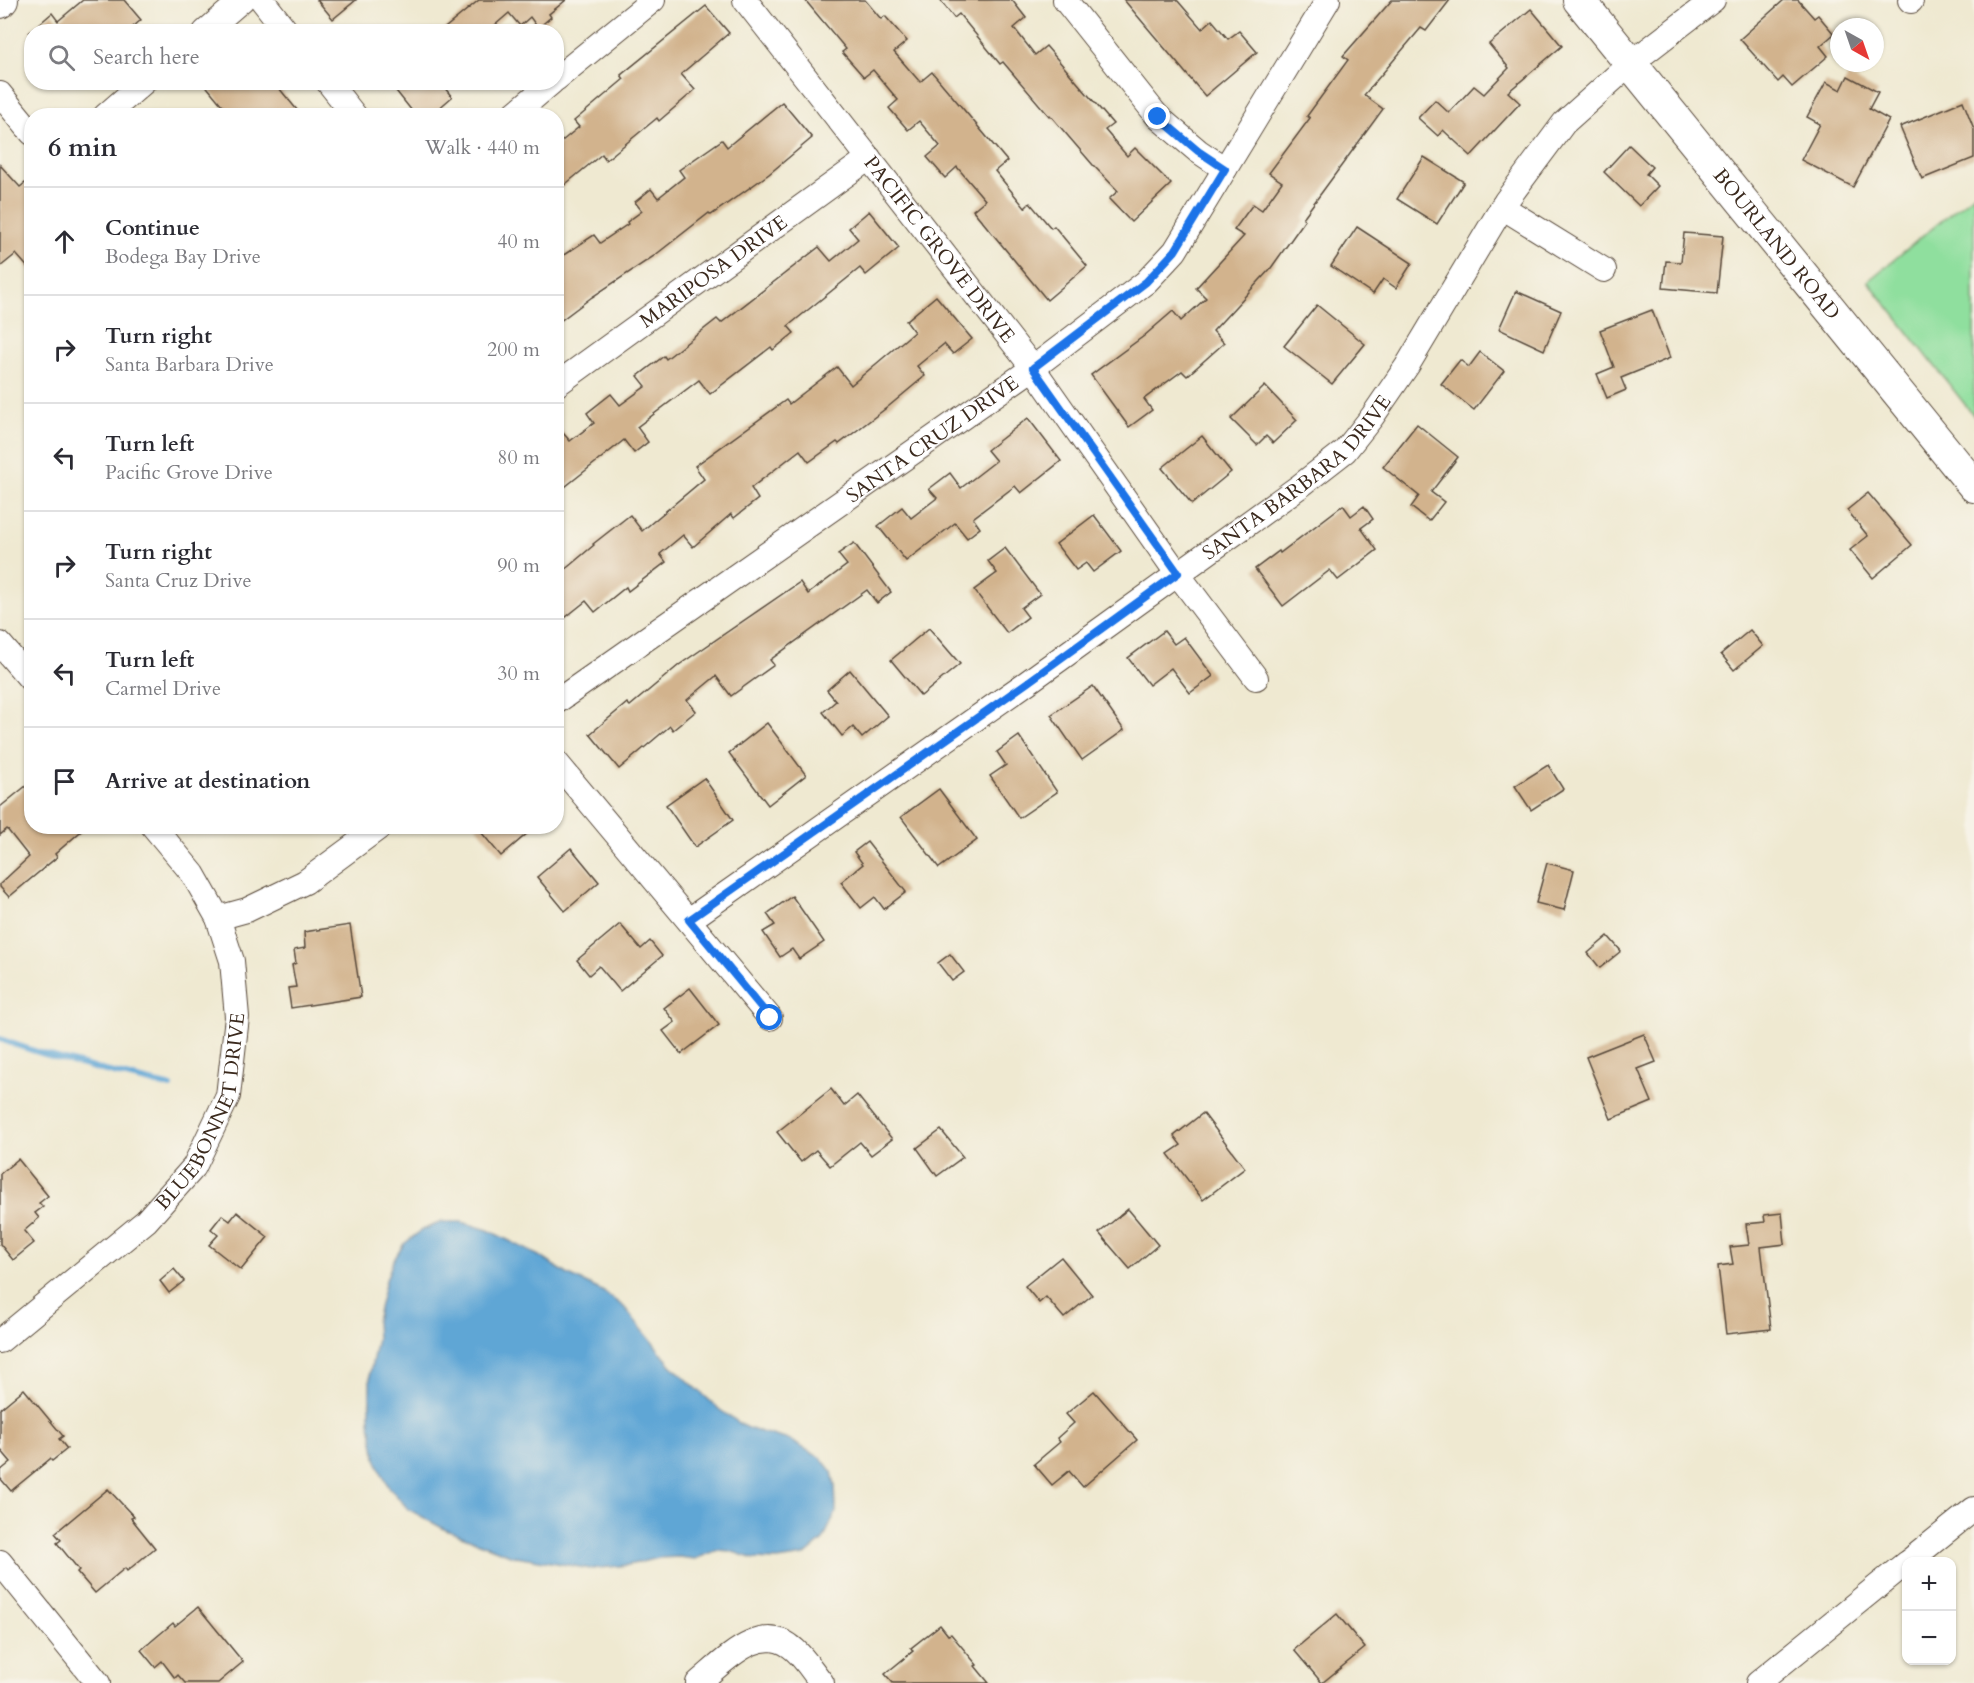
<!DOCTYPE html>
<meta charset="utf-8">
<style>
:root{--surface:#fff;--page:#f2f2f3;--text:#2b2b33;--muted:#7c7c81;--line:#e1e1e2}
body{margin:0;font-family:Cardo,serif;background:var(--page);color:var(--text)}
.controls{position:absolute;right:18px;bottom:18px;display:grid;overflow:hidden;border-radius:12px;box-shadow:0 2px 4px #0004}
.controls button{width:54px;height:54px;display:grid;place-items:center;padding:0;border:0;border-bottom:2px solid var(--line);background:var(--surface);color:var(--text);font:30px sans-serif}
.compass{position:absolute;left:1830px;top:18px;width:54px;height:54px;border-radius:50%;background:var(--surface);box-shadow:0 2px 4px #0004;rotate:140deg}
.stop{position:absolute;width:18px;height:18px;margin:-14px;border:4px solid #1a73e8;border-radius:50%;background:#fff}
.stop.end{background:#1a73e8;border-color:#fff;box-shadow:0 2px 6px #0008}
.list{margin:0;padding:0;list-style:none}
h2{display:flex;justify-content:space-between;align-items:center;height:78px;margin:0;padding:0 24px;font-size:26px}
h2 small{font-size:20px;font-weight:400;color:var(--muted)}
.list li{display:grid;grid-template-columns:39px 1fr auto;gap:18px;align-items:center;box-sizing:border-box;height:108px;padding:0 24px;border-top:2px solid var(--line)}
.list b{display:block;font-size:22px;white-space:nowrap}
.list p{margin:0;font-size:20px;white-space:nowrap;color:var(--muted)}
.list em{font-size:20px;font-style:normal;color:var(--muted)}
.icon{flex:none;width:33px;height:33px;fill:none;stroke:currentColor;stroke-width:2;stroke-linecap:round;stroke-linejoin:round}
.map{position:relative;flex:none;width:1974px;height:1683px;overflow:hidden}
.search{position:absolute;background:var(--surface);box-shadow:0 2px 4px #0004;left:24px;top:24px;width:540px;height:66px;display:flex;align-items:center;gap:15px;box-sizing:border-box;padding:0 21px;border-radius:24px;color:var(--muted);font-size:22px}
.panel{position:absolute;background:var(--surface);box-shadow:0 2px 4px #0004;left:24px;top:108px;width:540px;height:726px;border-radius:24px}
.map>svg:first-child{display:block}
</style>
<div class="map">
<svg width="1974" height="1683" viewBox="0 0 1974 1683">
<rect width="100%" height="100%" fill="#f7f3e8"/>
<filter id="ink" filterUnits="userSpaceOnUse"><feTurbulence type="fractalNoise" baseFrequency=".0167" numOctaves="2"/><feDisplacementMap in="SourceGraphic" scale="12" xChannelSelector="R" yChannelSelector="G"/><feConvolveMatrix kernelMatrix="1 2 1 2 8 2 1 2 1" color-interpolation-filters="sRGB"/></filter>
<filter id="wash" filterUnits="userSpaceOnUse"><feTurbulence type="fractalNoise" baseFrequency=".008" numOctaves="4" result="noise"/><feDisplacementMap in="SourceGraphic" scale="24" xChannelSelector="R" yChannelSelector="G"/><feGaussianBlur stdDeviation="1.35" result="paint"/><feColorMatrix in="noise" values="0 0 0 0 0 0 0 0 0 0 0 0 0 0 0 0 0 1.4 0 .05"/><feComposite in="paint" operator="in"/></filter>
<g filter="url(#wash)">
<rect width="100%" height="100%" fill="#efe9d1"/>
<path fill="#8fdf9e" stroke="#65845e" stroke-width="1.5" d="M1974,194V416L1868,281Z"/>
<path fill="#5ea6d5" stroke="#4c687a" stroke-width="1.5" d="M442,1222H462L488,1230L541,1257L567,1274L602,1291L624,1307L671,1365L720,1410L747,1428L789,1440L821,1458L832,1472L835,1486L836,1512L823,1540L804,1556L778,1560L754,1559L730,1551L718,1550L695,1559L679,1557L659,1558L628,1565L591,1569L510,1555L446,1530L408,1509L389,1487L382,1474L376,1458L370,1424V1374L377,1338L376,1321L386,1280L393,1261L404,1244L422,1230Z"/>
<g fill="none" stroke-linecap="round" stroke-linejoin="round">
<path stroke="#5ea6d5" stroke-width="6" d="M0,1039C56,1060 113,1073 171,1087"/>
</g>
<g id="blocks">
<g fill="#d2b38d">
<path d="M83,0H124L141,20L127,32H30L52,13L58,21Z"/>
<path d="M317,0H356L333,19Z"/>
<path d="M479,0H566L549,14L551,17L538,28L530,17L520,26L509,13L487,32H440Z"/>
<path d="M805,0H865L881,19L885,16L907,41L894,52L920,82L932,72L1007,161L995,171L1025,208L1030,203L1051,228L1054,226L1087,266L1047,300L973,210L985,200L957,167L945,178L927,157L940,146L919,121L908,130L889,108L898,100L873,70L864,77L842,52L846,49Z"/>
<path d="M940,0H1012L1026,18L1014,28L1035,55L1046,46L1113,124L1105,130L1127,156L1135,148L1171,184L1131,222L1109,199L1118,191L1093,165L1050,115L1049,116L1003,62L1000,64L959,14L954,18Z"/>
<path d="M1124,0H1177L1202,29L1212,20L1228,39L1239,31L1257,52L1205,96Z"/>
<path d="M1392,0H1450L1426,31L1421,28L1364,95L1383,109L1303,218L1305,220L1271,268L1213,331L1224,343L1187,376L1182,371L1144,399L1152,410L1129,427L1091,375L1144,336L1173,311L1181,321L1206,298L1196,288L1244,236L1234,230L1253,204L1262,210L1282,182L1269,173L1310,118L1307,116L1348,60L1343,56Z"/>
<path d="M1784,0H1798L1814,18L1818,15L1834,34L1820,46L1828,56L1792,87L1783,77L1778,82L1740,39Z"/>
<path d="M706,6L729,33L681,74L695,90L659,121L657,118L606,160L602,154L556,192V146L579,127L574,121L624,79L621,75Z"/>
<path d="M1531,9L1562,46L1508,92L1520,103L1471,156L1443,130L1438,136L1418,118L1435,100L1449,113L1474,86L1484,94L1509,68L1489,44Z"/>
<path d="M1848,76L1878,92L1869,109L1889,120L1853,187L1801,160L1820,124L1807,117L1826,82L1841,90Z"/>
<path d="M203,82H274L302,116H231Z"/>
<path d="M389,82H440L452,97L430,116H416Z"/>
<path d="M1963,101L1974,129V158L1922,179L1900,127Z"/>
<path d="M782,102L812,138L769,174L711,215L709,213L654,256L592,297L556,324V260L594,235L600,243L628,224L627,222L642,211L635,202L651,189L658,198L684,177L679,170L722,140L727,147Z"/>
<path d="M1629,145L1652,167L1646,174L1658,186L1639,206L1604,172Z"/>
<path d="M1424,157L1464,182L1437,224L1397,199Z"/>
<path d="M0,165L20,187L25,183L32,191V272L16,254L0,267Z"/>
<path d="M869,211L899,248L866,275L860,268L788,326L794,333L773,350L771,347L710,394L699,380L637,427L648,442L634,453L624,440L556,494V425L570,441L594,423L587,413L611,394L620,405L646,386L638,376L664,356L666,359L717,319L721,323L819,247L831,261L858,239L849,228Z"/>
<path d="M1357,227L1412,263L1396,288L1383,279L1373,294L1331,266Z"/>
<path d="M1684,233L1723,236L1717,293L1663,288L1666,261L1681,262Z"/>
<path d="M1516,291L1561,311L1544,350L1499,329Z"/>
<path d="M936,296L972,339L953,354L944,344L917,366L925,376L889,406L839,444L837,442L809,462L800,450L751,488L758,499L734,518L731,514L693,547L683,535L660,554L666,562L628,591L626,587L595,612L586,601L556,625V577L594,545L593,544L630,515L642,531L704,479L695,466L786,400L789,404L837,367L851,385L914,332L906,321Z"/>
<path d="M1317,305L1365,344L1332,384L1284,346Z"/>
<path d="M1652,310L1670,358L1621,378L1626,390L1607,398L1597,374L1614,367L1600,330Z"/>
<path d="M1480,352L1504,371L1474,410L1441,384L1460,360L1469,367Z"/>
<path d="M1265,386L1297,420L1273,443L1266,436L1257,445L1231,419Z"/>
<path d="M1028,418L1061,461L1021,493L1015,486L973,518L980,528L967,538L955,523L906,561L878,526L902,507L911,518L937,498L929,489L950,473L961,488L996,461L987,450Z"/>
<path d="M1417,424L1458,457L1431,492L1444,502L1429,521L1411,507L1419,496L1383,467Z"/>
<path d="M1202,436L1231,472L1192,504L1162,468Z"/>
<path d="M1868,493L1912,545L1873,578L1850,550L1868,536L1847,510Z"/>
<path d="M1343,505L1351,516L1364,506L1373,519L1361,528L1377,550L1338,580L1330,570L1283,606L1255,569L1279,551L1280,553Z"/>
<path d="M1094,515L1121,551L1093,572L1086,563L1076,570L1056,544Z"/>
<path d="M854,543L891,592L877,603L867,590L770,660L774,665L731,696L716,676L687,700L696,711L673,730L670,726L619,769L590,734L627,703L630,706L679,665L800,582L808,594L847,565L838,554Z"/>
<path d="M1005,548L1040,594L1021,608L1028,617L1007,633L974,590L997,573L988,561Z"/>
<path d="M929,628L960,664L921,696L891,660Z"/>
<path d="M1750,630L1763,646L1734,670L1721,654Z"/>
<path d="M1164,631L1174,644L1184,637L1213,676L1190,693L1171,668L1149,685L1128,658Z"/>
<path d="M850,670L888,716L862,738L853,727L842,736L823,712L836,701L827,690Z"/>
<path d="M1093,686L1124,730L1082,760L1051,715Z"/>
<path d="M767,723L806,775L768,805L729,753Z"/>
<path d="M1019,736L1057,792L1019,818L990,776L1006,765L997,752Z"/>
<path d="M1548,765L1563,789L1531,810L1515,786Z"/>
<path d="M704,778L733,820L695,847L666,805Z"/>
<path d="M32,781V826H87L55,854L57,857L9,897L0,887V884L29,857L7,829L0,835V807Z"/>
<path d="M939,789L977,840L939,868L901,817Z"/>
<path d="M476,826H536L501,856Z"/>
<path d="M867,842L906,892L884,909L875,897L861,908L841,882L863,864L854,852Z"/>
<path d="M571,848L599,882L565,911L537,877Z"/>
<path d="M1547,863L1574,870L1564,910L1536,903Z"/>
<path d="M792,896L824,942L799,959L792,949L780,957L763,932L775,925L767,914Z"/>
<path d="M620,924L641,949L650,941L662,956L620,991L599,966L589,975L577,960Z"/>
<path d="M350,925L361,997L291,1008L288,988L296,987L292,965L296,963L294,950L305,948L304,932Z"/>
<path d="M1608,936L1621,951L1600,968L1588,953Z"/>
<path d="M950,954L964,972L952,981L938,963Z"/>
<path d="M690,988L719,1025L681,1054L663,1031L675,1022L664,1008Z"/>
<path d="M1644,1034L1656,1062L1638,1069L1652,1102L1611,1119L1586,1057Z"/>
<path d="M831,1089L844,1106L857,1095L892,1139L871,1155L860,1142L830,1166L816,1150L801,1162L777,1132Z"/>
<path d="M1203,1113L1245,1168L1203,1200L1168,1154L1181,1145L1174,1136Z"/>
<path d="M941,1130L963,1157L937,1176L917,1148Z"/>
<path d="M18,1159L48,1196L39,1203L43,1207L35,1213L39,1218L24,1231L34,1243L13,1260L0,1244V1174Z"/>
<path d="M1128,1209L1158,1245L1130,1269L1099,1233Z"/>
<path d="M237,1212L268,1237L241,1270L209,1245L218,1235L211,1229L222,1215L230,1221Z"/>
<path d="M1782,1213L1785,1244L1761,1247L1771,1329L1726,1334L1718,1266L1733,1264L1730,1247L1749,1245L1746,1224L1765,1222L1764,1215Z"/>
<path d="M1061,1257L1092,1295L1064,1318L1046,1297L1039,1303L1025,1286Z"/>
<path d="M174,1269L184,1281L169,1293L160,1281Z"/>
<path d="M24,1389L63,1436L59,1439L67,1449L52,1461L50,1459L11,1491L0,1478V1471L11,1462L0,1449V1409Z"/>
<path d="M1094,1391L1137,1440L1083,1487L1069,1471L1052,1485L1034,1464L1060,1442L1057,1438L1074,1423L1066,1414Z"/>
<path d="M108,1489L134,1517L131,1518L155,1548L127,1571L125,1568L95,1593L77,1572L79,1570L57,1543L61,1540L55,1533Z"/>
<path d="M198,1607L243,1662L218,1683H185L178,1675L175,1678L162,1661L155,1667L141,1650L173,1623L175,1626Z"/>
<path d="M1337,1614L1365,1648L1322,1683L1294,1650Z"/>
<path d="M940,1625L948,1635L951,1634L977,1665L975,1666L989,1683H893L885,1674L913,1651L911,1648Z"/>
</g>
</g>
</g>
<g filter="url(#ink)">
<use href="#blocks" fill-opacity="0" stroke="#564739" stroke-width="1.5"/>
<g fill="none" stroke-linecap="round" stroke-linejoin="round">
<defs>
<g id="minor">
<path d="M262,0L287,32"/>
<path id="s1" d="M745,0L1033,368L1177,573L1256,678"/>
<path d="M1065,0L1158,117L1198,151L1225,169"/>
<path d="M1910,0L1911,1"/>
<path d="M205,32L242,0"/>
<path d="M556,79L653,0"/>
<path d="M328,82L355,116"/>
<path d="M0,94L32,133"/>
<path d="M105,116L144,82"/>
<path d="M512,116L552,82"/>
<path d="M1502,207L1604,270"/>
<path id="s2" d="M556,385L869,158"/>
<path d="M0,644L32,681"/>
<path id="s3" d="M556,702L1033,368L1146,282L1175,251L1328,0"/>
<path d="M556,762L770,1018"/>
<path d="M218,918L247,910L305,882L381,826"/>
<path id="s4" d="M689,920L1028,682L1300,486L1345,451L1372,417L1407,366L1506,201L1564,123L1630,64L1713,0"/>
<path id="s5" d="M0,1341L146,1221L194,1167L228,1096L237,1017L232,961L218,918L193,874L153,826"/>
<path d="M0,1562L98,1683"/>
<path d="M1908,1562L1974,1509"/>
<path d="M698,1683C724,1662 761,1619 795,1650C805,1659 813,1672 822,1683"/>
<path d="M1758,1683L1906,1563"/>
</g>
<g id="major">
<path id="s6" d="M1579,0L1974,486"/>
<path d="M0,2L2,0"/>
</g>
</defs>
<use href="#minor" stroke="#564739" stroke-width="26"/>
<use href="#major" stroke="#564739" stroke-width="34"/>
<use href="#minor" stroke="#fff" stroke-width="24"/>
<use href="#major" stroke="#fff" stroke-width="32"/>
</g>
</g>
<g fill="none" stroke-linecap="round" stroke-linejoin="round" filter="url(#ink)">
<path stroke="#1a73e8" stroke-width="8" d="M770,1018L689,920L1028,682L1178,573L1033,368L1146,282L1175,251L1225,169L1198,151L1158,117"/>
</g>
<g text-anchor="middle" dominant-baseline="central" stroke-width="5" stroke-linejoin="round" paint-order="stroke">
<g font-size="20" fill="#3b2a1e" stroke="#f7f3e8">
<text stroke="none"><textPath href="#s6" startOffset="314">BOURLAND ROAD</textPath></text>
<text stroke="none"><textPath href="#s1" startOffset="316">PACIFIC GROVE DRIVE</textPath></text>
<text stroke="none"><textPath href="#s2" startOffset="194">MARIPOSA DRIVE</textPath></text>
<text stroke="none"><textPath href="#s3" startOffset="459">SANTA CRUZ DRIVE</textPath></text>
<text stroke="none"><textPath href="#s4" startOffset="753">SANTA BARBARA DRIVE</textPath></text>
<text stroke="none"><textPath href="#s5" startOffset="316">BLUEBONNET DRIVE</textPath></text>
</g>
</g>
</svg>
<div class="controls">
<button>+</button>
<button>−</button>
</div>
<svg class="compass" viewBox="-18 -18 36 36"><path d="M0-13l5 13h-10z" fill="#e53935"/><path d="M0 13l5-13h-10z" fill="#7c7c81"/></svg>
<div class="stop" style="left:770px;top:1018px"></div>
<div class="stop end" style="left:1158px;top:117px"></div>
<div class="search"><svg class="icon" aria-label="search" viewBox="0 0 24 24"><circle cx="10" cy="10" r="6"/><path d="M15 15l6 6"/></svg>Search here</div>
<section class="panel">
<h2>6 min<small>Walk · 440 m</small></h2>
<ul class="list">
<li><svg class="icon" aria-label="ahead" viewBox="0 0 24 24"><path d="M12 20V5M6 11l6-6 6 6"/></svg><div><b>Continue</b><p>Bodega Bay Drive</p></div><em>40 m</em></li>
<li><svg class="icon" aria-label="right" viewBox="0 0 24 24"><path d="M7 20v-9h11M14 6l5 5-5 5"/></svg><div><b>Turn right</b><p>Santa Barbara Drive</p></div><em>200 m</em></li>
<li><svg class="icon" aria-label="left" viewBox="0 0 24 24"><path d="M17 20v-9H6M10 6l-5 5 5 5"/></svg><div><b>Turn left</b><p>Pacific Grove Drive</p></div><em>80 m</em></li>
<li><svg class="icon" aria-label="right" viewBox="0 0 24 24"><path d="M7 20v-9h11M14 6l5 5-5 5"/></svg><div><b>Turn right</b><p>Santa Cruz Drive</p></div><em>90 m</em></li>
<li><svg class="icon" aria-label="left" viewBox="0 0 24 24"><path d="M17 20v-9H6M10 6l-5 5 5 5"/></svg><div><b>Turn left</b><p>Carmel Drive</p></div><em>30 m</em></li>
<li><svg class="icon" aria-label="arrive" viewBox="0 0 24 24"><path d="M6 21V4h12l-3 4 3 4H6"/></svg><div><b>Arrive at destination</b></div></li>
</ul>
</section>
</div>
